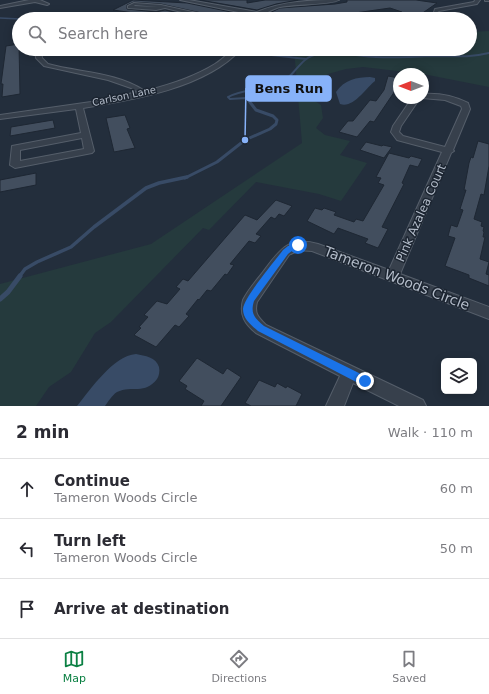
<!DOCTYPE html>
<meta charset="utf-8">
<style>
:root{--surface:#fff;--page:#f7f7f7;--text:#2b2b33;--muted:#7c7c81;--line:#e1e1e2;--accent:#0b8043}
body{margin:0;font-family:"DejaVu Sans",sans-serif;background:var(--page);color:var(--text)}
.controls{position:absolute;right:12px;bottom:12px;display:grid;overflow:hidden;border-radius:6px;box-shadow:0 2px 10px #0003}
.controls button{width:36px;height:36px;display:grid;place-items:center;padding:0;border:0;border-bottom:1px solid var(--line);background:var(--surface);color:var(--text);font:20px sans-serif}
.compass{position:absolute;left:393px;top:68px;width:36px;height:36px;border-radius:50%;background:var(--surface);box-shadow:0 2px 10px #0003;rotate:270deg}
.stop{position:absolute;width:12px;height:12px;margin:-9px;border:3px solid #1a73e8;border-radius:50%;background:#fff}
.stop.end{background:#1a73e8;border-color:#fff;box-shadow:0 1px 4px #0008}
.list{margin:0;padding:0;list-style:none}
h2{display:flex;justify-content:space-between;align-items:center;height:52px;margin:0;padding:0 16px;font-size:17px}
h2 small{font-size:13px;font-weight:400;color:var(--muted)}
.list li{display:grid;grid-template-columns:26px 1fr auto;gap:12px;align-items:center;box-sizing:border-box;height:60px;padding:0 16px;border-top:1px solid var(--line)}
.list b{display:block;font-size:15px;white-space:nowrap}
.list p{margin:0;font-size:13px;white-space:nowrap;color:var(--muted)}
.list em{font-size:13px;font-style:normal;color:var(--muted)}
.icon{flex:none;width:22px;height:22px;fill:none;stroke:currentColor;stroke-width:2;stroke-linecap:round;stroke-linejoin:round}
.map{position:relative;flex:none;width:489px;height:406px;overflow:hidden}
.search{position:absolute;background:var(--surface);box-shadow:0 2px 10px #0003;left:12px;right:12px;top:12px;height:44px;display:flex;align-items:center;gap:10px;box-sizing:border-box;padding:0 14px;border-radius:22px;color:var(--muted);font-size:15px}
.sheet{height:232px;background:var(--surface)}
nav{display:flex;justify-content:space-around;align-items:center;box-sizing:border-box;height:56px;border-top:1px solid var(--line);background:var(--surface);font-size:11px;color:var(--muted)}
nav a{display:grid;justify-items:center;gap:2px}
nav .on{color:var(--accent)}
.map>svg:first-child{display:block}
</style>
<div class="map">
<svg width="489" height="406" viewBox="0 0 489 406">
<rect width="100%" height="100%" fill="#232e3c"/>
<path fill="#253a3d" d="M489,31V87L423,74L363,67L346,69L328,74L315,84L309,97L321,105L323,118L316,128L325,135L350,141L340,155L367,163L341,201L319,194L256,182L209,230L203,228L111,322L95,333L71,372L49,387L36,406H0V284L151,244L302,143L294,49H470V32Z"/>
<g fill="#384b66">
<path d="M370,77L375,78V81C366,88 353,109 340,104L336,92C344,80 357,77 370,77Z"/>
<path d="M136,354C145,356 156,357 159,367C160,371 159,376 157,379C145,395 132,385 117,392C112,395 108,402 105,406H77C91,389 113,356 136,354Z"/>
</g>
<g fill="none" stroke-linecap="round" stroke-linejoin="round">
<path stroke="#384b66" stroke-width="1.5" d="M0,18L20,19"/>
<g stroke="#384b66" stroke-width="2">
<path d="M216,49L224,50"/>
<path d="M246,52L306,59"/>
<path d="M250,102L246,98L230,99L228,97C239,90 263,89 278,84C295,78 299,57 318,54C337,51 358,56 376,57C395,58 413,57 431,56C452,56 469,58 489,53"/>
</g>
<path stroke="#384b66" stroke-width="3" d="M185,178L217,162L245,140L270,129L276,124L277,120L273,116L256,110L249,101"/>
<path stroke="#384b66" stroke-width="3.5" d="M19,277L25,269L37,262L71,247L94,227L146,188L159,183L187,177"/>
<path stroke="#384b66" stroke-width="5" d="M0,299L8,292L20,276"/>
</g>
<g fill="#424e5e" stroke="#1e2733">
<path d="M133,0L187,3L241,14L229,19H219L215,16L161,4L134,2L127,5V9L156,12L165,10L205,19H182L153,12L148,15L113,10Z"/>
<path d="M200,0H247V3L265,0H298L276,4L257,10Z"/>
<path d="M347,0H416L437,3L414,19H403L402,12L390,8L327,17L332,19H264L267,16H263L280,8L335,4L347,2Z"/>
<path d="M19,44L20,94L2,97L3,84H1L6,46Z"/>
<path d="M388,76L399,78V85L374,122L370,121L357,137L339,132L348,121H353L370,100L376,101L384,90Z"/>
<path d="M125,115L130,128L127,129L135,148L114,152L106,118Z"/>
<path d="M53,120L55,128L10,136L11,127Z"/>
<path d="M478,141L489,144V166L484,195L481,194L474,219L482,222L481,226L484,227L483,231L484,232L483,237H485L480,259L489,262L486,274L489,275V286L469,278V275L445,266L455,238L448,236L451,225L457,227L463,210L460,209L466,190H464L469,163L471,157L473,158Z"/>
<path d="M366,142L382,146L383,145L392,147L384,158L360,150Z"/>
<path d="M389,153L409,158L411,156L422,159L418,167L410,165L402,183L404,184L382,227L388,229L378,248L365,243L368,239L338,228L334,234L307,221L315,208L322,210L324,208L336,212L334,215L354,222L356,219L363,221L384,185L378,183L381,178L376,177Z"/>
<path d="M36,173V185L0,192V180Z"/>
<path d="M276,200L292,206L284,216L279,214L275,219L271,217L256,234L261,236L255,243L249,241L230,264L234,265L227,275L225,274L211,291L207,290L199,300L198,299L186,314L189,316L179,327L175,325L156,347L134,335L141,328L139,327L148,317L144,315L157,301L167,304L180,289L176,287L183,279L188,281L245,215L257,220Z"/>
<path d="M197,358L223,374L227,368L241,377L221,406H201L204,401L185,389L187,386L179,381Z"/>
<path d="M259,380L275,387L277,383L286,388L287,386L302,394L296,406H251L245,403Z"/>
</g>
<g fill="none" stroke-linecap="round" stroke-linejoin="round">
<defs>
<g id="minor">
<path d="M29,0H40L49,4L47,5L35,2L0,8V6Z"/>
<path d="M180,0H189L257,12C283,1 311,0 339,0C330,5 294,4 280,7C269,10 258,19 247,19L253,15Z"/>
<path d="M475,0H480L477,4L439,11L436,13L434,12L435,9L474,2Z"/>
<rect x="485" y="0" width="4" height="1"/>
<path d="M134,3L161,5L215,17L218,19H211L165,8L156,10L128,8V6ZM135,5L158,7L134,6Z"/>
<path d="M35,49H41L42,58L48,64C81,73 116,72 145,91C169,85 194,77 215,64C224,59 230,49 241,49C206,88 133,100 83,108L94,151L92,153L15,168L10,165L12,146L81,133L76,109L0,119V115L91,102L138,92L131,88L108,80L44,66L36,58ZM82,138L84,149L20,161V150Z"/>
<path d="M423,94C439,93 454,96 468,103L470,109L453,150L454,151L451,153L400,274L489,307V319L312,251C303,250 297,250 289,255L257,302C254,313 258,317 266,325L423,400L426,406H399L353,383L344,406H326L340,376L256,333C245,324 239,315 243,300C248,290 256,281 263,272C279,251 288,235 318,244L389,270L442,152L397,140L391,132L393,126L412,98H420L401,126L399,132L403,136L445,147L462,109L461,106L445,100L422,98Z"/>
</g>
</defs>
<use href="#minor" stroke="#555e6a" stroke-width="2"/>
<use href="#minor" fill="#37404c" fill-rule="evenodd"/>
</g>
<path fill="#1a73e8" d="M298,243H301V247L293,250L288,254L254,301C250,314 255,318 264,326L369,378L370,381L369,385L365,386L362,385L258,331C251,325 243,319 243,309C244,297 275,261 283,250L288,246Z"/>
<g text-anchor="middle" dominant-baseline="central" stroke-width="3" stroke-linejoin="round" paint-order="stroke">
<g font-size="10" fill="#b2bbc8" stroke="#1c2531">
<text transform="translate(124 96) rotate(-12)">Carlson Lane</text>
</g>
<g font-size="12" fill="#b2bbc8" stroke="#1c2531">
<text transform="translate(421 213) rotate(-66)">Pink Azalea Court</text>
</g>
<g font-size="14" fill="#b2bbc8" stroke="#1c2531">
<text transform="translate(397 278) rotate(21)">Tameron Woods Circle</text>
</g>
</g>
<path fill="none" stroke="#87b2f9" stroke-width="1.5" d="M245 140L246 88"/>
<circle fill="#87b2f9" stroke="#1c2531" stroke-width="1.5" cx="245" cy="140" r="4"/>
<rect fill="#87b2f9" stroke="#87b2f9" stroke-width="1.5" x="246" y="76" width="85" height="25" rx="4"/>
<g font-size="13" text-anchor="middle" font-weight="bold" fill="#111">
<text x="289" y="93">Bens Run</text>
</g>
</svg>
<div class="controls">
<button><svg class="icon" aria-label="layers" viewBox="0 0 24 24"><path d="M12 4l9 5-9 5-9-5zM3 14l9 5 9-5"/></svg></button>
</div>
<svg class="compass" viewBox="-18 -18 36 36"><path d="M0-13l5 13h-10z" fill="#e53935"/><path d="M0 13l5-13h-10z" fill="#7c7c81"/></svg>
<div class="stop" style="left:298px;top:245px"></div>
<div class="stop end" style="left:365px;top:381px"></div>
<div class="search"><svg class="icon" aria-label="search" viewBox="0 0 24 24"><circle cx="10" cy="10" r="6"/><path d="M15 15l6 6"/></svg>Search here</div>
</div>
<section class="sheet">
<h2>2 min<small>Walk · 110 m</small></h2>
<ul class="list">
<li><svg class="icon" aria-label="ahead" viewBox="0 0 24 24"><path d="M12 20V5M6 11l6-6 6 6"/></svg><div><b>Continue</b><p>Tameron Woods Circle</p></div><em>60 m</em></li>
<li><svg class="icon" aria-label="left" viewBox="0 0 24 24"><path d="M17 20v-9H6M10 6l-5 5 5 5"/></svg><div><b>Turn left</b><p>Tameron Woods Circle</p></div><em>50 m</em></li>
<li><svg class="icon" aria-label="arrive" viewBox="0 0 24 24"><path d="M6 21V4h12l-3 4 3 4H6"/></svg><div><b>Arrive at destination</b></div></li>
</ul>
</section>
<nav>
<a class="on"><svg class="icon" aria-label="map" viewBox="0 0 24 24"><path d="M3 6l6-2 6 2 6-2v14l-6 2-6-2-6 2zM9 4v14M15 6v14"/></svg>Map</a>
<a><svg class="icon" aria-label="directions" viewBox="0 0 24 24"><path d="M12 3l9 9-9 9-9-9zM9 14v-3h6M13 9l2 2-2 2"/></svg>Directions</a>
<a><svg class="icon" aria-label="saved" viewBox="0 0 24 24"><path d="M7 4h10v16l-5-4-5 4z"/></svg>Saved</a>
</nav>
